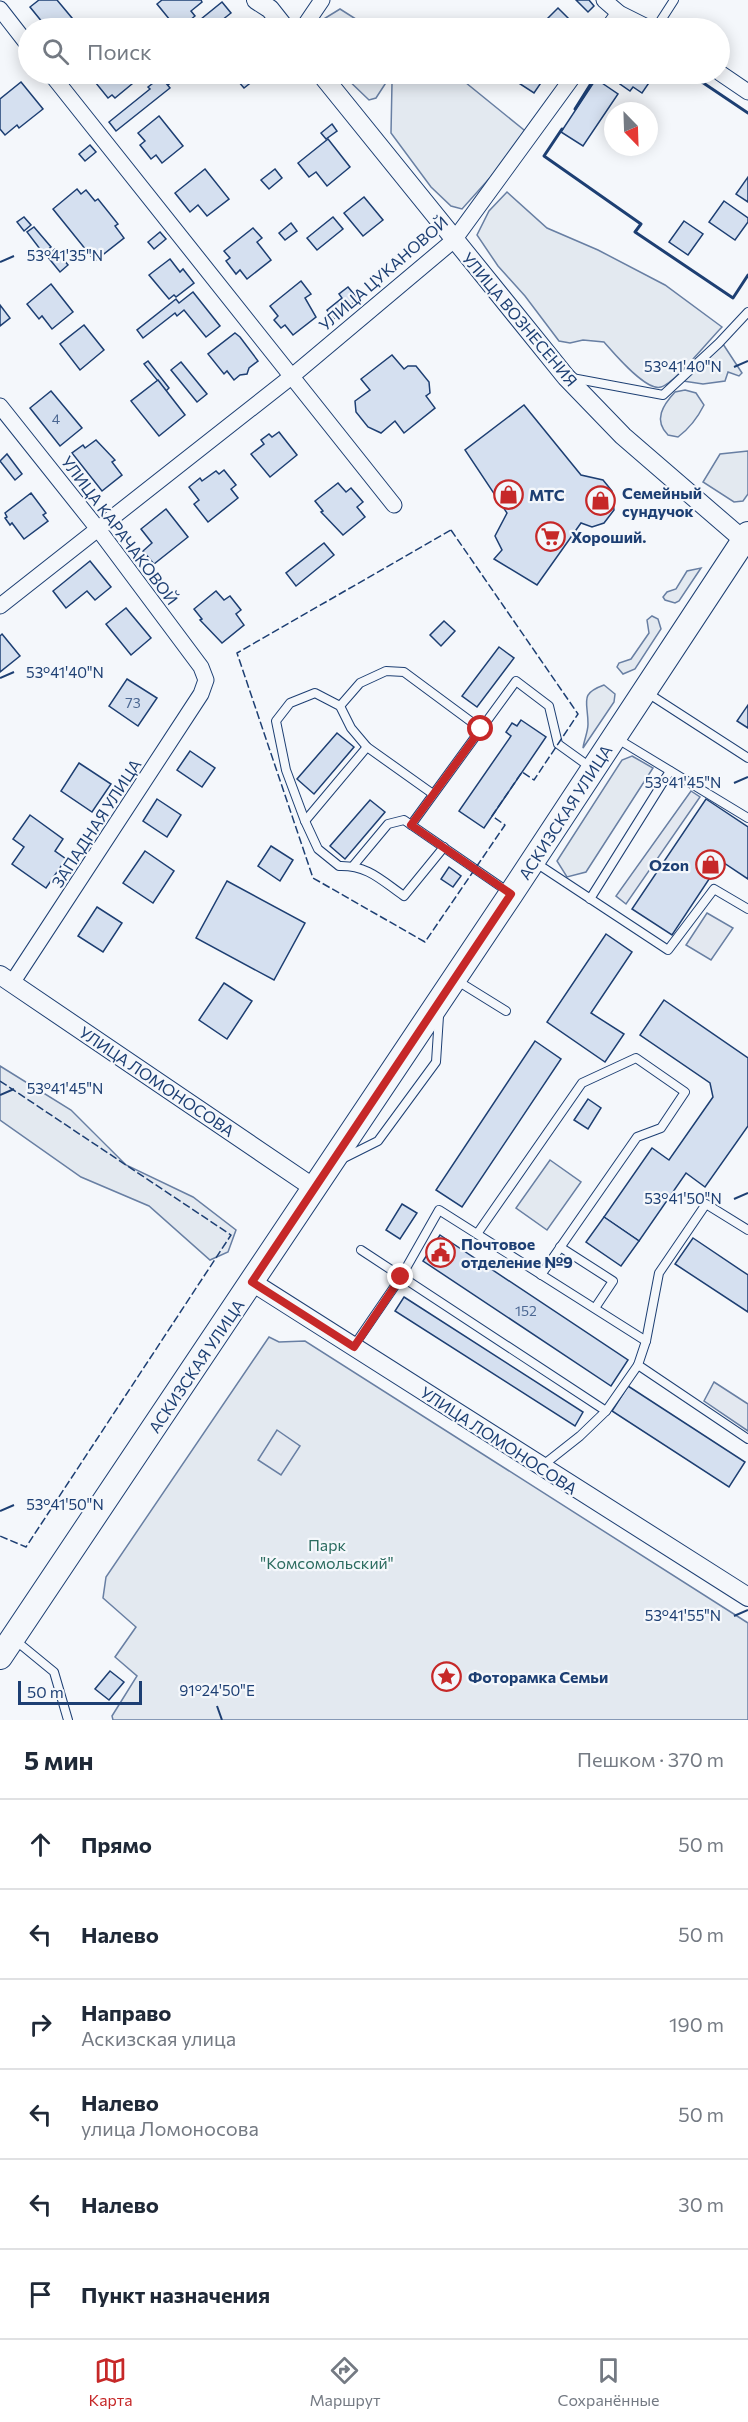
<!DOCTYPE html>
<html lang="ru">
<meta charset="utf-8">
<style>
:root{--surface:#fff;--page:#f2f2f3;--text:#1f2937;--muted:#747a83;--line:#e0e1e3;--accent:#c62828}
body{margin:0;font-family:Commissioner,sans-serif;background:var(--page);color:var(--text)}
.compass{position:absolute;left:604px;top:102px;width:54px;height:54px;border-radius:50%;background:var(--surface);box-shadow:0 3px 15px #0003;rotate:157deg}
.scale{position:absolute;left:18px;bottom:15px;width:124px;box-sizing:border-box;padding-left:6px;border:3px solid #1d3f73;border-top:0;font-size:16px;line-height:21px;white-space:nowrap;color:#1d3f73;-webkit-text-stroke:4px #f4f7fb;paint-order:stroke}
.stop{position:absolute;width:18px;height:18px;margin:-14px;border:4px solid #c62828;border-radius:50%;background:#fff}
.stop.end{background:#c62828;border-color:#fff;box-shadow:0 2px 6px #0008}
.list{margin:0;padding:0;list-style:none}
h2{display:flex;justify-content:space-between;align-items:center;height:78px;margin:0;padding:0 24px;font-size:26px}
h2 small{font-size:20px;font-weight:400;color:var(--muted)}
.list li{display:grid;grid-template-columns:39px 1fr auto;gap:18px;align-items:center;box-sizing:border-box;height:90px;padding:0 24px;border-top:2px solid var(--line)}
.list b{display:block;font-size:22px;white-space:nowrap}
.list p{margin:0;font-size:20px;white-space:nowrap;color:var(--muted)}
.list em{font-size:20px;font-style:normal;color:var(--muted)}
.icon{flex:none;width:33px;height:33px;fill:none;stroke:currentColor;stroke-width:2;stroke-linecap:round;stroke-linejoin:round}
.map{position:relative;flex:none;width:748px;height:1720px;overflow:hidden}
.search{position:absolute;background:var(--surface);box-shadow:0 3px 15px #0003;left:18px;right:18px;top:18px;height:66px;display:flex;align-items:center;gap:15px;box-sizing:border-box;padding:0 21px;border-radius:33px;color:var(--muted);font-size:22px}
.sheet{height:618px;background:var(--surface)}
nav{display:flex;justify-content:space-around;align-items:center;box-sizing:border-box;height:84px;border-top:2px solid var(--line);background:var(--surface);font-size:16px;color:var(--muted)}
nav a{display:grid;justify-items:center;gap:3px}
nav .on{color:var(--accent)}
.map>svg:first-child{display:block}
</style>
<div class="map">
<svg width="748" height="1720" viewBox="0 0 748 1720">
<rect width="100%" height="100%" fill="#f4f7fb"/>
<g fill="#e3e9f0" stroke="#687fa3" stroke-width="1.5">
<path d="M340,9L370,28H318L322,20Z"/>
<path d="M342,74H396L387,81L376,98L369,100Z"/>
<path d="M398,74H455L529,134L462,209L451,206L431,187L391,133L392,83Z"/>
<path d="M507,192L547,228L598,250L665,285L722,327C710,339 674,384 661,387C646,392 613,352 604,342L583,340L570,343L559,341L525,296L498,266L477,235L489,211Z"/>
<path d="M723,344L742,373L739,376L728,372L725,381L703,384L683,381Z"/>
<path d="M685,390L696,393L704,405C697,419 690,428 678,437L668,435C653,420 663,405 675,392Z"/>
<path d="M748,451V494L743,501L734,502L703,482L720,454Z"/>
<path d="M701,568L679,601L675,603L665,600L663,597L667,592L676,589L687,571Z"/>
<path d="M652,616L658,619L661,629L635,669L623,674L617,667L619,663L631,659L649,633L647,620Z"/>
<path d="M604,685L615,694L614,702L583,748C584,740 588,732 588,724C588,701 579,694 604,685Z"/>
<path d="M632,756L653,768L586,872L567,877L557,861L622,760Z"/>
<path d="M0,1066L71,1110L126,1165L193,1197L236,1230L228,1252L210,1260L149,1206L81,1177L0,1120Z"/>
<path d="M550,1160L581,1182L547,1230L516,1208Z"/>
<path d="M269,1337L279,1342L305,1341L748,1623V1720H113L112,1716L137,1676L115,1657L136,1627L103,1598L106,1577Z"/>
</g>
<g fill="#e3e8f0" stroke="#687fa3" stroke-width="1.5">
<path d="M691,791L700,797L626,904L616,896Z"/>
<path d="M707,913L733,928L711,960L686,945Z"/>
<path d="M714,1382L748,1404V1431L704,1401Z"/>
<path d="M277,1430L300,1446L281,1475L258,1460Z"/>
</g>
<g fill="#d5e0f0" stroke="#1d3f73" stroke-width="1.5">
<path d="M39,0H57L72,18L59,28H47L30,7Z"/>
<path d="M162,0H201L202,2L191,11L195,16L184,25L180,20L174,25L157,4Z"/>
<path d="M576,0H589L594,6L588,12Z"/>
<path d="M222,2L231,13L212,28H190Z"/>
<path d="M558,8L578,28H538Z"/>
<path d="M95,74H133L138,79L115,98L112,95L108,98L91,77Z"/>
<path d="M158,74H179L180,75L168,85Z"/>
<path d="M232,74H262L244,88Z"/>
<path d="M514,74H547L534,93L511,78Z"/>
<path d="M622,74H655L642,93L633,87L630,91L620,84L623,80L619,77Z"/>
<path d="M161,77L170,88L116,131L109,122L150,89L148,87Z"/>
<path d="M596,79L618,94L583,146L561,132Z"/>
<path d="M21,82L43,109L19,128L17,125L5,135L0,129V99Z"/>
<path d="M159,116L183,146L162,163L156,155L151,159L140,145L145,141L138,133Z"/>
<path d="M332,124L337,131L326,139L321,133Z"/>
<path d="M328,139L350,167L327,186L316,172L309,177L298,163Z"/>
<path d="M90,145L96,152L85,161L79,154Z"/>
<path d="M205,169L229,199L207,216L198,205L190,212L175,193Z"/>
<path d="M275,169L282,178L269,189L261,180Z"/>
<path d="M748,177V202L736,194Z"/>
<path d="M77,189L81,194L86,190L95,201L98,199L118,224L115,226L124,238L95,261L53,209Z"/>
<path d="M364,197L383,220L363,236L344,213Z"/>
<path d="M724,201L748,218V222L735,240L709,222Z"/>
<path d="M24,217L31,225L24,231L17,222Z"/>
<path d="M333,217L343,229L317,250L307,238Z"/>
<path d="M684,221L703,234L688,255L669,242Z"/>
<path d="M291,223L297,231L285,240L279,233Z"/>
<path d="M34,227L51,247L43,253L27,232Z"/>
<path d="M253,228L262,238L257,242L271,260L247,279L240,270L236,274L226,261L230,258L224,251Z"/>
<path d="M160,232L166,239L154,249L148,242Z"/>
<path d="M55,249L68,265L60,272L47,256Z"/>
<path d="M170,259L180,272L183,269L194,283L176,297L174,295L169,299L149,275Z"/>
<path d="M301,281L311,294L305,298L316,317L293,335L285,325L281,328L274,320L278,316L270,306Z"/>
<path d="M51,284L73,312L52,329L42,316L39,319L27,304Z"/>
<path d="M348,287L358,299L334,319L327,310L342,298L339,294Z"/>
<path d="M193,292L220,326L206,337L184,310L177,316L175,313L143,338L137,330L176,299L179,303Z"/>
<path d="M0,305L10,318L0,326Z"/>
<path d="M84,325L104,350L80,370L60,344Z"/>
<path d="M235,333L240,337L258,361L249,368L247,374L240,375L234,380L227,371L224,374L208,354Z"/>
<path d="M392,355L404,369L408,366H416L429,382L430,393L426,396L435,408L404,433L395,421L381,433L368,427L356,412L355,401L370,390L361,379Z"/>
<path d="M148,361L169,388L166,391L144,364Z"/>
<path d="M181,362L207,394L197,402L171,370Z"/>
<path d="M158,380L185,415L159,436L131,401Z"/>
<path d="M51,391L82,428L60,446L30,408Z"/>
<path d="M524,405L581,475L603,480L612,491L614,510L604,523L592,527L581,523L537,585L494,559L502,550L495,536L507,513L465,450Z"/>
<path d="M279,432L297,455L270,477L251,454L264,444L261,440L269,434L272,437Z"/>
<path d="M96,440L115,460L112,462L122,475L102,491L72,453L83,445L85,448Z"/>
<path d="M7,454L22,474L15,480L0,461Z"/>
<path d="M224,470L236,485L231,489L238,498L208,522L194,504L199,500L189,487L200,478L202,481L216,471L219,474Z"/>
<path d="M338,483L346,492L351,488L363,502L357,507L365,517L343,535L321,512L323,511L315,501Z"/>
<path d="M31,493L46,513L43,515L48,521L24,539L12,523L10,525L5,518L7,517L5,513Z"/>
<path d="M166,509L188,537L154,564L143,551L152,543L141,529Z"/>
<path d="M324,543L334,555L296,586L286,573Z"/>
<path d="M90,561L111,587L95,600L87,591L66,608L53,591Z"/>
<path d="M216,591L224,600L230,596L241,610L236,614L244,625L222,643L200,620L202,619L194,609Z"/>
<path d="M126,608L151,638L131,655L106,624Z"/>
<path d="M444,621L455,631L441,646L430,635Z"/>
<path d="M2,634L20,656L0,672V636Z"/>
<path d="M499,647L514,658L477,707L462,696Z"/>
<path d="M127,679L157,698L138,726L109,706Z"/>
<path d="M748,705V728L737,721Z"/>
<path d="M521,720L546,737L484,828L459,811L511,736L506,732L512,723L517,726Z"/>
<path d="M337,733L354,747L314,794L297,779Z"/>
<path d="M190,751L215,768L202,787L177,770Z"/>
<path d="M79,763L111,784L92,812L61,791Z"/>
<path d="M157,799L181,815L167,837L143,821Z"/>
<path d="M706,799L748,827V879L721,861L672,935L632,909Z"/>
<path d="M370,800L385,812L345,859L330,846Z"/>
<path d="M30,815L63,839L55,851L66,859L46,888L12,864L24,847L13,839Z"/>
<path d="M271,846L293,860L280,881L258,866Z"/>
<path d="M145,851L174,871L153,903L123,883Z"/>
<path d="M449,867L461,876L453,887L441,879Z"/>
<path d="M227,881L305,923L274,980L196,938Z"/>
<path d="M97,907L122,923L103,952L78,936Z"/>
<path d="M606,934L632,952L591,1013L624,1034L605,1062L547,1022Z"/>
<path d="M224,983L252,1001L227,1039L199,1020Z"/>
<path d="M664,1000L748,1058V1126L705,1187L686,1173L639,1241L604,1217L652,1148L669,1160L713,1097L710,1083L640,1035Z"/>
<path d="M535,1041L561,1059L462,1207L436,1190Z"/>
<path d="M588,1099L601,1108L588,1129L574,1120Z"/>
<path d="M402,1204L417,1213L400,1239L386,1230Z"/>
<path d="M604,1217L639,1241L621,1266L586,1242Z"/>
<path d="M440,1235L628,1360L611,1386L423,1261Z"/>
<path d="M693,1238L748,1275V1312L675,1264Z"/>
<path d="M404,1297L583,1412L575,1426L395,1311Z"/>
<path d="M628,1386L745,1462L729,1487L612,1411Z"/>
<path d="M110,1671L124,1682L109,1700L95,1689Z"/>
</g>
<g fill="none" stroke-linecap="round" stroke-linejoin="round">
<defs>
<g id="service">
<path d="M656,28L674,0"/>
<path d="M572,378L663,395L719,343L748,312"/>
<path d="M646,692L748,758"/>
<path d="M340,706L360,683L386,671L404,672L481,729"/>
<path d="M616,738L748,818"/>
<path d="M367,747L351,728L340,706L315,693L290,703L276,721L286,770L305,821L318,849L339,866C368,865 382,881 404,896L444,847"/>
<path d="M305,821L367,747L433,794"/>
<path d="M411,825L516,681L549,706L558,744L590,767"/>
<path d="M536,863L668,950L714,889L748,909"/>
<path d="M353,866L388,824L404,820L510,893"/>
<path d="M590,899L670,771"/>
<path d="M456,980L506,1011"/>
<path d="M344,1158L378,1141L436,1062L439,1016"/>
<path d="M748,1230L706,1204L659,1273L646,1341L638,1365L748,1439"/>
<path d="M477,1234L582,1083L636,1058L685,1092L661,1128L637,1137L541,1275"/>
<path d="M560,1247L613,1281L595,1308"/>
<path d="M361,1250L606,1411"/>
<path d="M353,1347L401,1277L439,1210L646,1341"/>
<path d="M542,1466L580,1436L606,1411L638,1365"/>
<path d="M15,1640L54,1672L68,1720"/>
</g>
<g id="minor">
<path d="M604,0L619,13L649,28"/>
<path d="M0,9L28,45"/>
<path d="M303,28L322,0"/>
<path d="M608,28L619,13"/>
<path d="M720,73L748,92"/>
<path d="M51,74L394,505"/>
<path d="M0,406L98,529L201,667L206,680L201,694L12,983"/>
<path d="M0,606L291,377L454,240L575,74"/>
</g>
<g id="tertiary">
<path d="M256,0L270,9L285,28"/>
<path d="M321,74L566,377L623,436L748,544"/>
<path d="M0,975L314,1188"/>
<path d="M252,1282L748,1597"/>
</g>
<path id="primary" d="M0,1657L511,894L748,534"/>
</defs>
<use href="#service" stroke="#1d3f73" stroke-width="10"/>
<use href="#minor" stroke="#1d3f73" stroke-width="17"/>
<use href="#tertiary" stroke="#1d3f73" stroke-width="20"/>
<use href="#primary" stroke="#1d3f73" stroke-width="26"/>
<use href="#service" stroke="#f4f7fb" stroke-width="8"/>
<use href="#minor" stroke="#f4f7fb" stroke-width="15"/>
<use href="#tertiary" stroke="#f4f7fb" stroke-width="18"/>
<use href="#primary" stroke="#f4f7fb" stroke-width="24"/>
<g stroke="#1d3f73" stroke-width="1.5" stroke-dasharray="8 3" stroke-linecap="butt">
<path d="M451,530L578,714L534,780L522,772L492,816L505,825L425,942L313,878L237,653Z"/>
<path d="M0,1081L231,1235L26,1547L0,1536"/>
</g>
<g stroke="#1d3f73" stroke-width="3">
<path d="M690,74L748,113"/>
<path d="M575,109L597,74"/>
<path d="M562,129L544,156L641,224L635,232L733,298L748,275"/>
</g>
</g>
<g fill="none" stroke-linecap="round" stroke-linejoin="round">
<path stroke="#c62828" stroke-width="8" d="M401,1277L354,1347L252,1282L511,894L411,825L481,729"/>
</g>
<path fill="none" stroke="#1d3f73" stroke-width="2" d="M0,262L14,256M734,367L748,361M0,678L14,672M734,783L748,777M0,1095L14,1089M734,1199L748,1193M0,1511L14,1505M734,1616L748,1610M217,1706L222,1720"/>
<defs>
<symbol id="shop-ring" viewBox="-11 -11 22 22"><circle r="9.5" fill="#f4f7fb" stroke="#c62828" stroke-width="1.5"/><path d="M-5-2.5h2.3a2.7 3.5 0 0 1 5.4 0H5L5.5 6h-11ZM-1.5-2.5h3a1.5 2.3 0 0 0-3 0Z" fill="#c62828"/></symbol>
<symbol id="supermarket-ring" viewBox="-11 -11 22 22"><circle r="9.5" fill="#f4f7fb" stroke="#c62828" stroke-width="1.5"/><path d="M-6-5.5h2.5l.6 2H6L4.5 2H-2.5L-4.4-4H-6ZM-1.5 3.2a1.3 1.3 0 1 0 .1 0ZM3 3.2a1.3 1.3 0 1 0 .1 0Z" fill="#c62828"/></symbol>
<symbol id="civic-ring" viewBox="-11 -11 22 22"><circle r="9.5" fill="#f4f7fb" stroke="#c62828" stroke-width="1.5"/><path d="M-.6-6.5H3V-4.5H.6V-3L4-1V1h2V6H-6V1h2V-1L-.6-3ZM-1.2 2.5V6h2.4V2.5Z" fill="#c62828"/></symbol>
<symbol id="sight-ring" viewBox="-11 -11 22 22"><circle r="9.5" fill="#f4f7fb" stroke="#c62828" stroke-width="1.5"/><path d="M0-6L1.8-2.2L6-1.7L2.9 1.2L3.7 5.4L0 3.3L-3.7 5.4L-2.9 1.2L-6-1.7L-1.8-2.2Z" fill="#c62828"/></symbol>
</defs>
<g fill-rule="evenodd">
<use href="#shop-ring" x="492" y="478" width="33" height="33"/>
<use href="#shop-ring" x="584" y="484" width="33" height="33"/>
<use href="#supermarket-ring" x="534" y="520" width="33" height="33"/>
<use href="#shop-ring" x="694" y="848" width="33" height="33"/>
<use href="#civic-ring" x="424" y="1236" width="33" height="33"/>
<use href="#sight-ring" x="430" y="1660" width="33" height="33"/>
</g>
<g text-anchor="middle" dominant-baseline="central" stroke-width="4.5" stroke-linejoin="round" paint-order="stroke">
<g font-size="14" fill="#4b6792">
<text x="56" y="418">4</text>
<text x="133" y="702">73</text>
<text x="526" y="1310">152</text>
</g>
<g font-size="16" fill="#1d3f73" stroke="#f4f7fb">
<text transform="translate(383 273) rotate(-41)">УЛИЦА ЦУКАНОВОЙ</text>
<text transform="translate(520 319) rotate(50)">УЛИЦА ВОЗНЕСЕНИЯ</text>
<text transform="translate(120 530) rotate(53)">УЛИЦА КАРАЧАКОВОЙ</text>
<text transform="translate(565 812) rotate(-57)">АСКИЗСКАЯ УЛИЦА</text>
<text transform="translate(96 823) rotate(-57)">ЗАПАДНАЯ УЛИЦА</text>
<text transform="translate(157 1081) rotate(34)">УЛИЦА ЛОМОНОСОВА</text>
<text transform="translate(196 1366) rotate(-56)">АСКИЗСКАЯ УЛИЦА</text>
<text transform="translate(499 1440) rotate(33)">УЛИЦА ЛОМОНОСОВА</text>
</g>
<g font-size="16" font-weight="bold" fill="#1d3f73" stroke="#f4f7fb" text-anchor="start">
<text x="622" y="492">Семейный<tspan x="622" dy="18">сундучок</tspan></text>
<text x="529" y="494">МТС</text>
<text x="571" y="536">Хороший.</text>
<text x="689" y="864" text-anchor="end">Ozon</text>
<text x="461" y="1243">Почтовое<tspan x="461" dy="18">отделение №9</tspan></text>
<text x="468" y="1676">Фоторамка Семьи</text>
</g>
<g font-size="16" fill="#2c6c60" stroke="#f4f7fb">
<text x="327" y="1544">Парк<tspan x="327" dy="18">"Комсомольский"</tspan></text>
</g>
</g>
<g font-size="15" text-anchor="middle" fill="#1d3f73" stroke="#f4f7fb" stroke-width="4.5" stroke-linejoin="round" paint-order="stroke">
<text x="65" y="261">53°41'35"N</text>
<text x="683" y="372">53°41'40"N</text>
<text x="65" y="678">53°41'40"N</text>
<text x="683" y="788">53°41'45"N</text>
<text x="65" y="1094">53°41'45"N</text>
<text x="683" y="1204">53°41'50"N</text>
<text x="65" y="1510">53°41'50"N</text>
<text x="683" y="1621">53°41'55"N</text>
<text x="217" y="1696">91°24'50"E</text>
</g>
</svg>
<svg class="compass" viewBox="-18 -18 36 36"><path d="M0-13l5 13h-10z" fill="#e53935"/><path d="M0 13l5-13h-10z" fill="#747a83"/></svg>
<div class="scale">50 m</div>
<div class="stop" style="left:481px;top:729px"></div>
<div class="stop end" style="left:401px;top:1277px"></div>
<div class="search"><svg class="icon" aria-label="search" viewBox="0 0 24 24"><circle cx="10" cy="10" r="6"/><path d="M15 15l6 6"/></svg>Поиск</div>
</div>
<section class="sheet">
<h2>5 мин<small>Пешком · 370 m</small></h2>
<ul class="list">
<li><svg class="icon" aria-label="ahead" viewBox="0 0 24 24"><path d="M12 20V5M6 11l6-6 6 6"/></svg><div><b>Прямо</b></div><em>50 m</em></li>
<li><svg class="icon" aria-label="left" viewBox="0 0 24 24"><path d="M17 20v-9H6M10 6l-5 5 5 5"/></svg><div><b>Налево</b></div><em>50 m</em></li>
<li><svg class="icon" aria-label="right" viewBox="0 0 24 24"><path d="M7 20v-9h11M14 6l5 5-5 5"/></svg><div><b>Направо</b><p>Аскизская улица</p></div><em>190 m</em></li>
<li><svg class="icon" aria-label="left" viewBox="0 0 24 24"><path d="M17 20v-9H6M10 6l-5 5 5 5"/></svg><div><b>Налево</b><p>улица Ломоносова</p></div><em>50 m</em></li>
<li><svg class="icon" aria-label="left" viewBox="0 0 24 24"><path d="M17 20v-9H6M10 6l-5 5 5 5"/></svg><div><b>Налево</b></div><em>30 m</em></li>
<li><svg class="icon" aria-label="arrive" viewBox="0 0 24 24"><path d="M6 21V4h12l-3 4 3 4H6"/></svg><div><b>Пункт назначения</b></div></li>
</ul>
</section>
<nav>
<a class="on"><svg class="icon" aria-label="map" viewBox="0 0 24 24"><path d="M3 6l6-2 6 2 6-2v14l-6 2-6-2-6 2zM9 4v14M15 6v14"/></svg>Карта</a>
<a><svg class="icon" aria-label="directions" viewBox="0 0 24 24"><path d="M12 3l9 9-9 9-9-9zM9 14v-3h6M13 9l2 2-2 2"/></svg>Маршрут</a>
<a><svg class="icon" aria-label="saved" viewBox="0 0 24 24"><path d="M7 4h10v16l-5-4-5 4z"/></svg>Сохранённые</a>
</nav>
